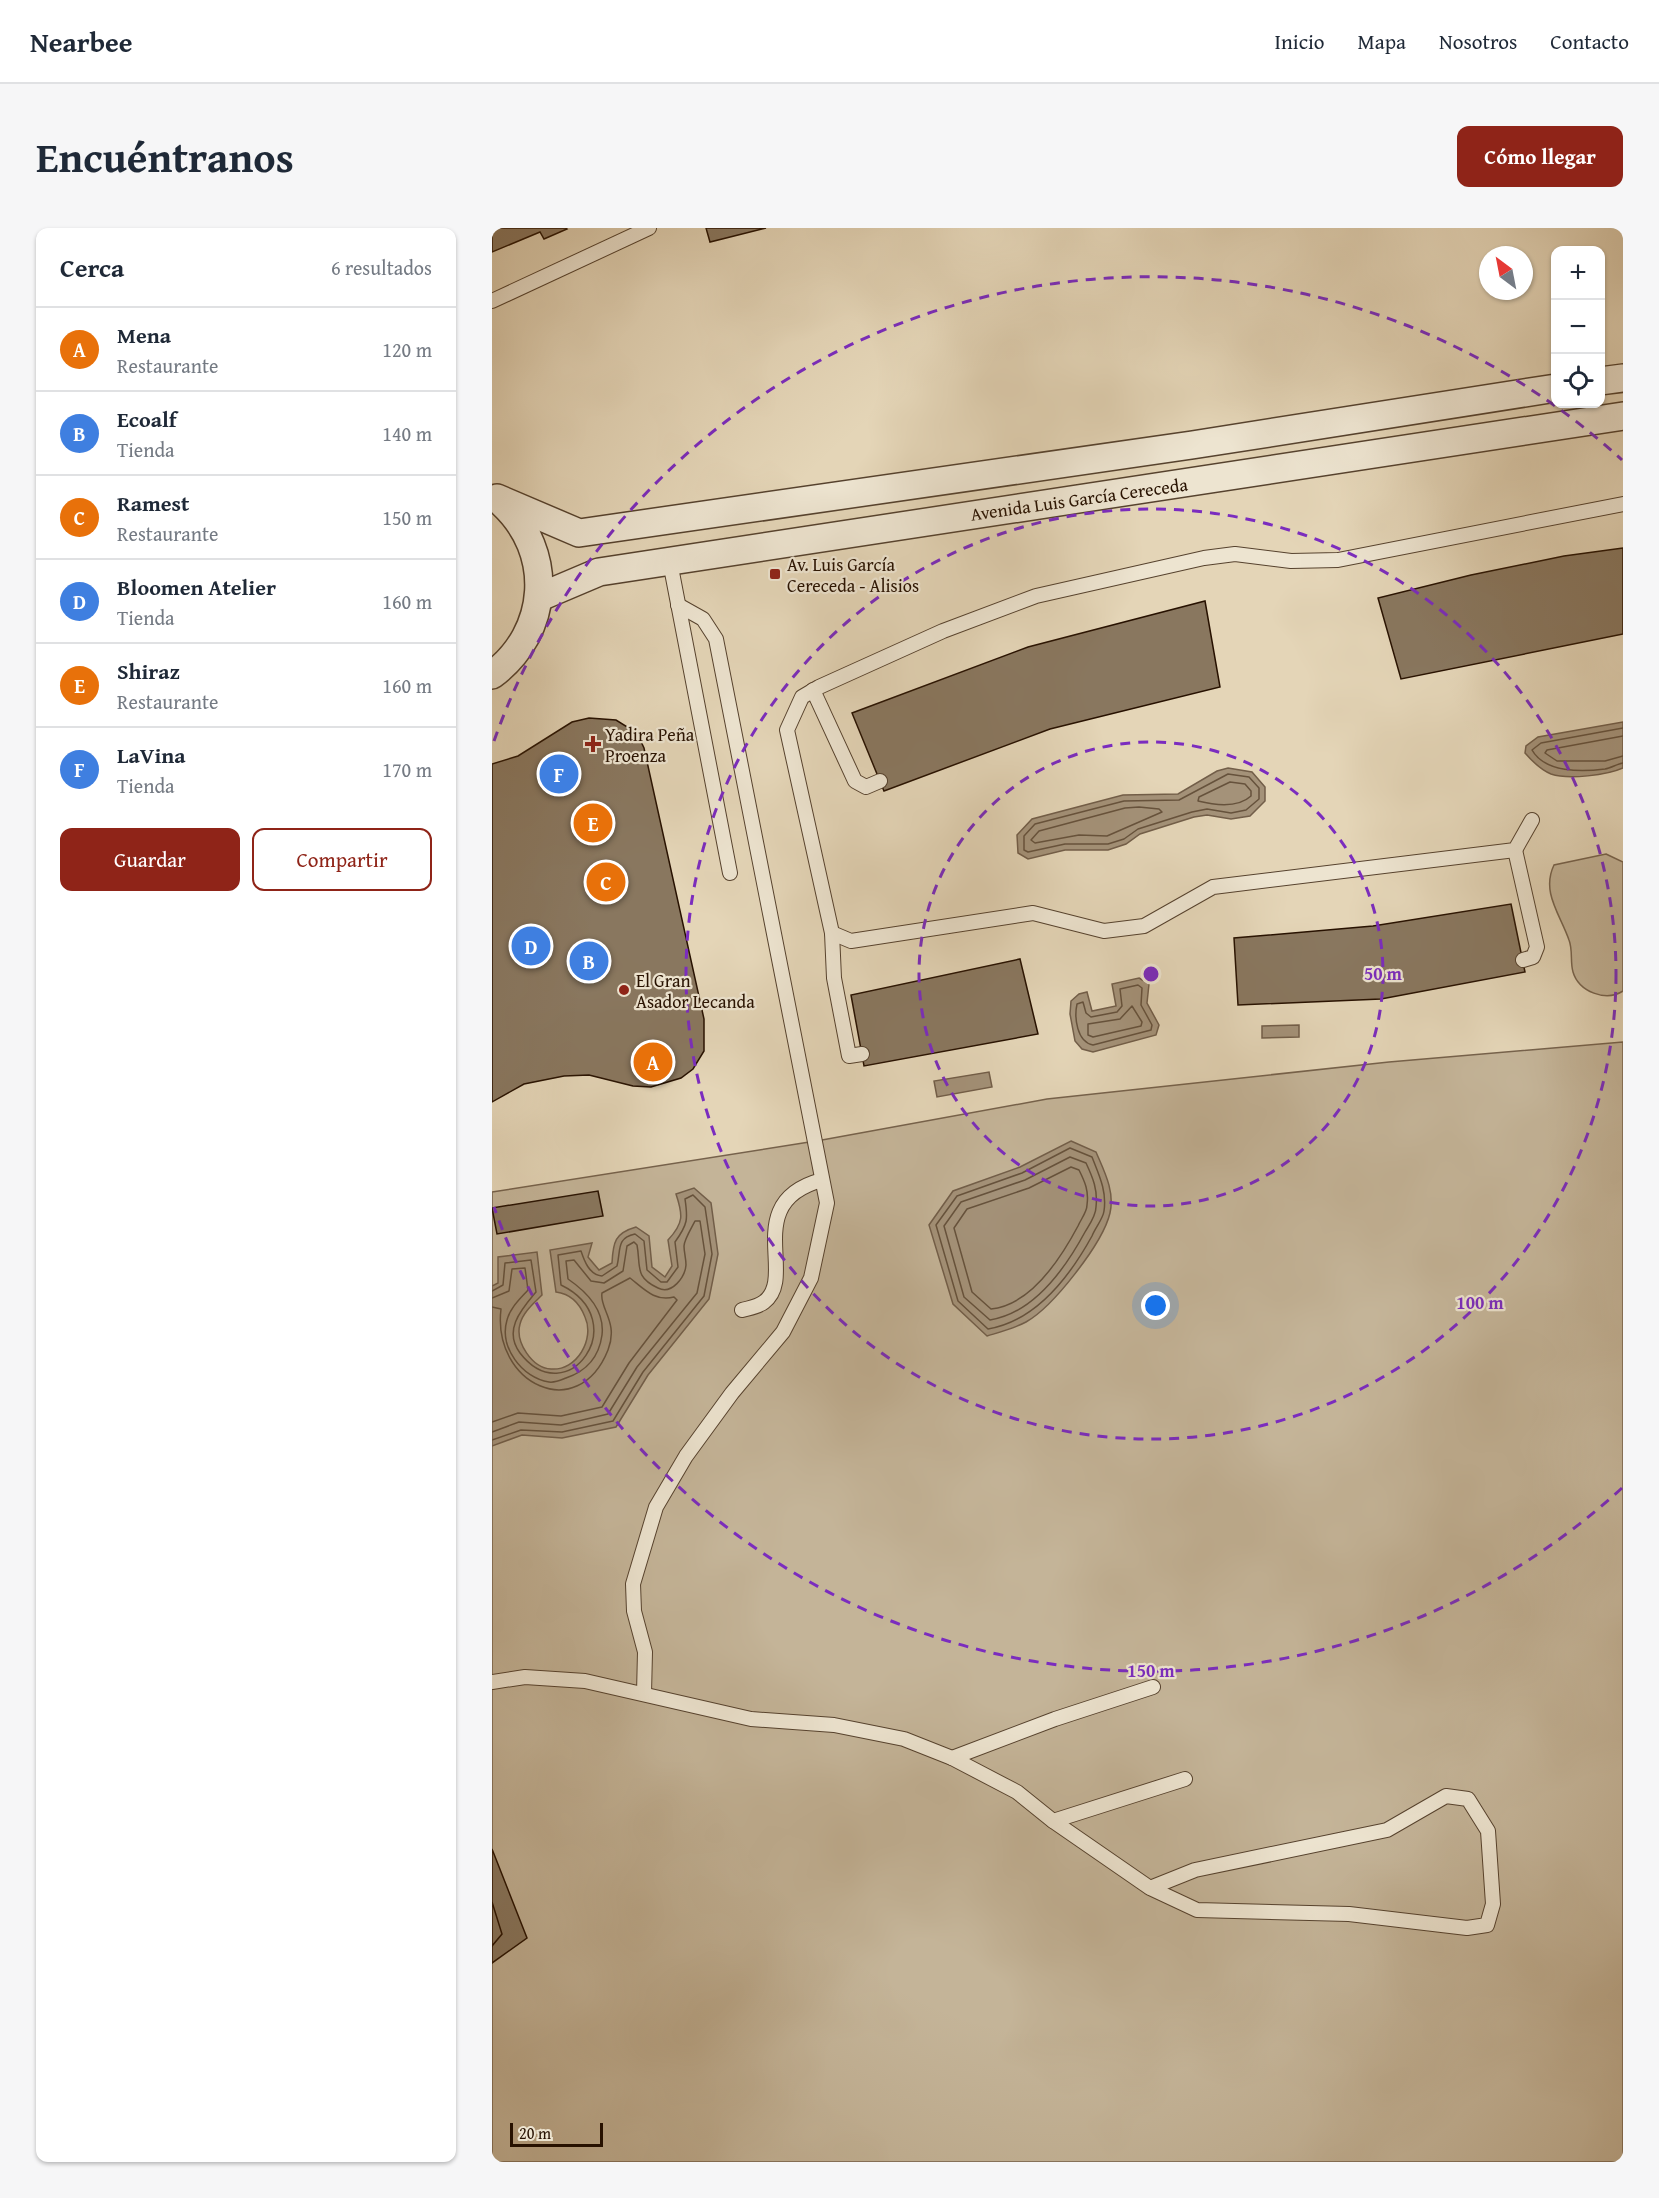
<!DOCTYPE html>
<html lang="es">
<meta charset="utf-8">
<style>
:root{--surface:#fff;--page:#f6f6f7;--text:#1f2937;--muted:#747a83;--line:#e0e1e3;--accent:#8f2418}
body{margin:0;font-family:"Gentium Book Plus",serif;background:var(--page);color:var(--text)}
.controls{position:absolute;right:18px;top:18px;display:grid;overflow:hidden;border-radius:12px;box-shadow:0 2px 4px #0004}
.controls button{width:54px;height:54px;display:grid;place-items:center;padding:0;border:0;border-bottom:2px solid var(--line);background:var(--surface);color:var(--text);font:30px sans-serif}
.compass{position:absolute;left:987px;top:18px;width:54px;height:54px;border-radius:50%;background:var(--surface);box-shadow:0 2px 4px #0004;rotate:328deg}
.scale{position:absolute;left:18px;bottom:15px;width:93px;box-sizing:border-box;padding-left:6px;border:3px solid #271100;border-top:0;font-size:16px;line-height:21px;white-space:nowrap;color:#271100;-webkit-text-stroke:4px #ede4d0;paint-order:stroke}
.you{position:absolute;left:664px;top:1078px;width:21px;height:21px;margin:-15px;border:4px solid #fff;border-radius:50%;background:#1a73e8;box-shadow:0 0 0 9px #1a73e833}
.badge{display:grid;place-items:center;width:39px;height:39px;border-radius:50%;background:var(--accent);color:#fff;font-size:20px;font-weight:700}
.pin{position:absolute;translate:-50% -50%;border:3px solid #fff;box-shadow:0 2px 6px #0006}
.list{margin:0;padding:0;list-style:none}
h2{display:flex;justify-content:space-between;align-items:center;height:78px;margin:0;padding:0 24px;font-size:26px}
h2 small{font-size:20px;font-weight:400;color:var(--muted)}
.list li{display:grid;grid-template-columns:39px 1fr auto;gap:18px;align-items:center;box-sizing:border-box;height:84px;padding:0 24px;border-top:2px solid var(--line)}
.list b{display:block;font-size:22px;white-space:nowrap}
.list p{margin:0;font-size:20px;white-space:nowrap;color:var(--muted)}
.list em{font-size:20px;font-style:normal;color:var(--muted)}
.actions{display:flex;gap:12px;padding:18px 24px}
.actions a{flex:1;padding:14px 0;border:2px solid var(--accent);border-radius:12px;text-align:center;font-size:21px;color:var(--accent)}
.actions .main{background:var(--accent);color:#fff}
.icon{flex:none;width:33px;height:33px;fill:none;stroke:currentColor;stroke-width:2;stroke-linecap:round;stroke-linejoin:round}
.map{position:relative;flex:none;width:1131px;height:1934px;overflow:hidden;border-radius:12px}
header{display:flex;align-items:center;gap:36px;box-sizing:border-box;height:84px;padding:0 30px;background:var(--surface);border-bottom:2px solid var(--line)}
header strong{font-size:28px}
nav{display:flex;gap:33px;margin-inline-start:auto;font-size:21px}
.intro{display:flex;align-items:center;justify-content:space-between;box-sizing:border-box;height:144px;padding:0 36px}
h1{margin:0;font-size:42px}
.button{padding:15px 27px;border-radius:12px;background:var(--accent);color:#fff;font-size:21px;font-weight:700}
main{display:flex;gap:36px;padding:0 36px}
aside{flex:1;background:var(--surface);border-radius:12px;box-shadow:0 2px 4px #0004}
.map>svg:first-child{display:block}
</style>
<header>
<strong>Nearbee</strong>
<nav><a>Inicio</a><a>Mapa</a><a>Nosotros</a><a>Contacto</a></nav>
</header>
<div class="intro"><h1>Encuéntranos</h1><a class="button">Cómo llegar</a></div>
<main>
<aside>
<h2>Cerca<small>6 resultados</small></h2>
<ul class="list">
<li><span class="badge" style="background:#e8710a">A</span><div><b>Mena</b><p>Restaurante</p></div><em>120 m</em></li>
<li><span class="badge" style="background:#3f7fe0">B</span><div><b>Ecoalf</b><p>Tienda</p></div><em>140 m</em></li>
<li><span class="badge" style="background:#e8710a">C</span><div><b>Ramest</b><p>Restaurante</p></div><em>150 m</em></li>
<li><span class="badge" style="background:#3f7fe0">D</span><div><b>Bloomen Atelier</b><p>Tienda</p></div><em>160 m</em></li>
<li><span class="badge" style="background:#e8710a">E</span><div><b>Shiraz</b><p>Restaurante</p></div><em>160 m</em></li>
<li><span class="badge" style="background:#3f7fe0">F</span><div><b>LaVina</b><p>Tienda</p></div><em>170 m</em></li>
</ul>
<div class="actions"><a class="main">Guardar</a><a>Compartir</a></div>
</aside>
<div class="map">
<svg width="1131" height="1934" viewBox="0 0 1131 1934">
<rect width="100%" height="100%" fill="#e4d5b7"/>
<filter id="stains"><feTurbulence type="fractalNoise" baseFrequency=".00333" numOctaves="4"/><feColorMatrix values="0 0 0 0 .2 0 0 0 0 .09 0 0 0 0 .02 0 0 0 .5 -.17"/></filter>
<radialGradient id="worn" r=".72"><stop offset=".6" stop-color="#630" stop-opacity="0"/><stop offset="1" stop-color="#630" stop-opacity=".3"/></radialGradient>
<g fill="#c4b498" stroke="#76624c" stroke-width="1.5">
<path d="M1114,626L1131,634V763C1114,774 1087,764 1081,744C1078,734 1081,722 1077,712C1068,686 1049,664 1062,637Z"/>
<path d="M1131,814V1934H0V964L330,912L555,871L897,834Z"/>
</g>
<g fill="#a49279" stroke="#725e49" stroke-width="1.5">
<path d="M1131,494V540C1116,547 1076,552 1059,546C1049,542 1040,533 1033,525L1034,518L1046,509Z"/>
<path d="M736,540L760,544L773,559V573L758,588L739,591L715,587L702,589L648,606L634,616L616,622H573L536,631L526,625L525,607L540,591L631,567L686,566L725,543Z"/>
<path d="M647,750L657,756L655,775L667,797L664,807L601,824L590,821L583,813L578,786L579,773L587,766L595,764L600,783L624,778L620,756Z"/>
<path d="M807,797V809L770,810V798Z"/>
<path d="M497,844L500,859L445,869L442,853Z"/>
<path d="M579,913L604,924C612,943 623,963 618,985C611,1015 561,1079 534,1094C523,1100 508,1104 495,1108L461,1076L437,997L461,963L528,939Z"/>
<path d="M202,960L219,975L226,1026L217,1071L156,1147L124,1199L70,1210L30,1207L0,1218V1058L6,1055V1029L45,1024L50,1067C42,1075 31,1084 28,1096C23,1114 40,1140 59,1141C85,1143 103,1111 93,1089C88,1076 80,1066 64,1064L58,1022L100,1015L96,1029L107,1042L120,1035C121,1014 123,1005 144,999L157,1008L160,1039L173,1049L180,1038L176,1012C192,995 191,987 184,966Z"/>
</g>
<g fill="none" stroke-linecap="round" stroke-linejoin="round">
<g stroke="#66523c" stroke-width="1.5">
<path d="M1131,500L1049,515L1040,522C1053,545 1090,544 1113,541C1119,540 1125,536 1131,535"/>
<path d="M1131,508L1055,522L1053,525L1065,533H1113L1131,528"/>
<path d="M736,546L757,549L767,560V571L754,582L739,585L715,581L700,584L646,601L632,611L616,616H573L536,624L532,622V608L543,596L632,573L687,572Z"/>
<path d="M738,554L753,556L759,563V568C746,580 722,577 706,573L707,569Z"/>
<path d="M647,579L667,581L670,584L615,608L587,607L543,615L539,612L547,603L633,580Z"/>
<path d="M646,757L650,760L649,777L660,797L659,802L601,817C585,814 582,790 585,776L591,774L594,785L599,789L625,784L630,778L628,761Z"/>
<path d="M640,778L650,794L649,798L601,809L596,807V796L628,791Z"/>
<path d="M578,920L600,929C607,947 615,963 612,983C611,991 603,1000 600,1008C578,1048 544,1093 496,1101L466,1073L444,997L465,968L530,945Z"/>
<path d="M578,929L594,935C601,950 606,962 604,979C604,988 597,997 593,1004C573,1041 542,1085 498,1092L472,1069L452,998L469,974L533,952Z"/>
<path d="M579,939L587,942C593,954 597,963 595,977C595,984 589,991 586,998C569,1030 539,1077 499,1081L480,1064L462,1000L475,981L537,960Z"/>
<path d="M0,1063L11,1057L13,1035L39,1032L44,1064C29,1082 11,1102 28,1125C75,1186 143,1093 69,1057L66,1027L89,1023C92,1032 97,1047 110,1048L125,1038C129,1022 124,1010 143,1006L152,1013L155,1042L169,1054H175L186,1039L183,1014C196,996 196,991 193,971L201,967L213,979L220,1026L212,1068L151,1144L121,1193L70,1204L29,1202L0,1212"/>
<path d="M0,1070L17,1063L20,1041L33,1040L36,1062C28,1071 18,1080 15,1092C7,1119 30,1150 57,1154C63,1155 69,1152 74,1150C95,1143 107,1129 110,1107C113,1082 95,1064 76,1051L74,1033L82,1032L99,1053L112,1055L131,1043L135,1018L142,1014L145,1017C149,1038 142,1049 166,1060C180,1067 193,1049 194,1037C194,1030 192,1024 192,1018C192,1012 200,999 203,993H208L213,1026L205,1065L145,1139L116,1186L69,1197L27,1194L0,1204"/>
<path d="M0,1079L9,1081C0,1156 86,1197 116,1122C127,1094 107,1080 110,1065L138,1050C152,1061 163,1074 182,1069L185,1072L137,1135L110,1179L69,1188L26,1185L0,1194"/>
</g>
</g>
<g fill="#89775f" stroke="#271100" stroke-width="1.5">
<path d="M0,0H74L75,1L52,11L48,4L0,24Z"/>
<path d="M214,0H274L218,14Z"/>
<path d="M1131,320V406L909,451L886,370L979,347L1072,328Z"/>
<path d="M713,373L728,459L558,501L392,563L360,485L536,419Z"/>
<path d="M97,490L124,492L145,505L152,520L212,791V823L201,841L189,850L159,859L141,858L97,847L72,848L32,856L0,874V536L26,528L80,494Z"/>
<path d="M1019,676L1033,744L889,771L746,777L742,710L881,698Z"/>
<path d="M528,731L546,806L372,838L359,767Z"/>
<path d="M106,963L111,988L5,1006L0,980Z"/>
<path d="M0,1621L35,1710L0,1735Z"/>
<path d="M0,1674L10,1706L0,1718Z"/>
</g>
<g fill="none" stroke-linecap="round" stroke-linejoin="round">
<defs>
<g id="service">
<path d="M0,73L157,0"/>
<path d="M178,334L238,645"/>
<path d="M321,462L363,553L374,559L388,553"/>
<path d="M1040,592L1023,622L721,659L652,698L612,703L541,685L359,713L340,705L295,502L310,469L327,459L451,403L544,368L712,330L743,326L799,333L846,332L1131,276"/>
<path d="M1023,622L1045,719L1041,729L1031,732"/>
<path d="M340,705L342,750L357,828L370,826"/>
<path d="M250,1082C257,1080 266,1079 272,1074C306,1049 248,974 330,952"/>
<path d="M0,1454L33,1449L93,1453L259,1491L342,1497L412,1511L460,1530L525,1564L561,1593L658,1660L705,1682L857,1686L975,1700L995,1697L1001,1676L996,1603L976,1571L954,1568L895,1602L703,1642L658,1660"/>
<path d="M152,1465L153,1424L142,1383L141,1356L164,1279L194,1228L240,1165L291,1104L319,1050L335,975L224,411L211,391L186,377"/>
<path d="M460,1530L563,1491L661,1459"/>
<path d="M561,1593L693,1551"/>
</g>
<g id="minor">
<path d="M1108,153L1131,150"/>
<path d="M5,270L87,305L700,217L1064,160"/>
<path d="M48,369L107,344L1131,188"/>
<path d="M0,447C58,404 63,324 10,275"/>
</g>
</defs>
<use href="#service" stroke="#56422e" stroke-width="16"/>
<use href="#minor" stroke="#56422e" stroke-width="30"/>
<use href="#service" stroke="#ede4d0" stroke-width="14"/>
<use href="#minor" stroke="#ede4d0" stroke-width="27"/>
</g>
<g fill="none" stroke="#7b2cbf" stroke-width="3" stroke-dasharray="10 8">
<circle cx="659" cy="746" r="232"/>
<circle cx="659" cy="746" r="465"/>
<path d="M1130 1260A697 697 0 0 1 2 979M2 513A697 697 0 0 1 1130 232"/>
</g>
<g fill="#8f2418" stroke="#ede4d0" stroke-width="2">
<rect x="277" y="340" width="12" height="12" rx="3"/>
<path d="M98 507h6v6h6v6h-6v6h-6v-6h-6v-6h6z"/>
<circle cx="132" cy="762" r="6"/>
</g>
<g text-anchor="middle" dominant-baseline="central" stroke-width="4.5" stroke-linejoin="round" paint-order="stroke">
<g font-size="18" fill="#271100" stroke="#ede4d0">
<text transform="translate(587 271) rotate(-8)">Avenida Luis García Cereceda</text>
</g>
<g font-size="18" fill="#271100" stroke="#ede4d0" text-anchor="start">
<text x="295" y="336">Av. Luis García<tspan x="295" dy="21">Cereceda - Alisios</tspan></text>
<text x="113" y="506">Yadira Peña<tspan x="113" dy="21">Proenza</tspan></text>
<text x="144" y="752">El Gran<tspan x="144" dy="21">Asador Lecanda</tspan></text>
</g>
</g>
<circle cx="659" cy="746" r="9" fill="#7b2cbf" stroke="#ede4d0" stroke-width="3"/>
<g font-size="18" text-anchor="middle" font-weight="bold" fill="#7b2cbf" stroke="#ede4d0" stroke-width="4.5" stroke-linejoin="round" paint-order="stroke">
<text x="891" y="752">50 m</text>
<text x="988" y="1081">100 m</text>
<text x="659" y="1449">150 m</text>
</g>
<rect width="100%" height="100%" filter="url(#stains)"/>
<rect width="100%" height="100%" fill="url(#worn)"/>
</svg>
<div class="controls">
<button>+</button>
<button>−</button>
<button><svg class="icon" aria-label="locate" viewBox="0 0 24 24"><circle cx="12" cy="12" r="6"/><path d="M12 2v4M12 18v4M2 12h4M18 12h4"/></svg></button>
</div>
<svg class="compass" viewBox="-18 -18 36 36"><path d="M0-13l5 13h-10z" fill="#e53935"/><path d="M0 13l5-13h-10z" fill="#747a83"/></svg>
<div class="scale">20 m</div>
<div class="you"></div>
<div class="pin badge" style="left:161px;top:834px;background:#e8710a">A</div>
<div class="pin badge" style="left:97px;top:733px;background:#3f7fe0">B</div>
<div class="pin badge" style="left:114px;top:654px;background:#e8710a">C</div>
<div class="pin badge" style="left:39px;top:718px;background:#3f7fe0">D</div>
<div class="pin badge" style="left:101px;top:595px;background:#e8710a">E</div>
<div class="pin badge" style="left:67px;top:546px;background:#3f7fe0">F</div>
</div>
</main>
